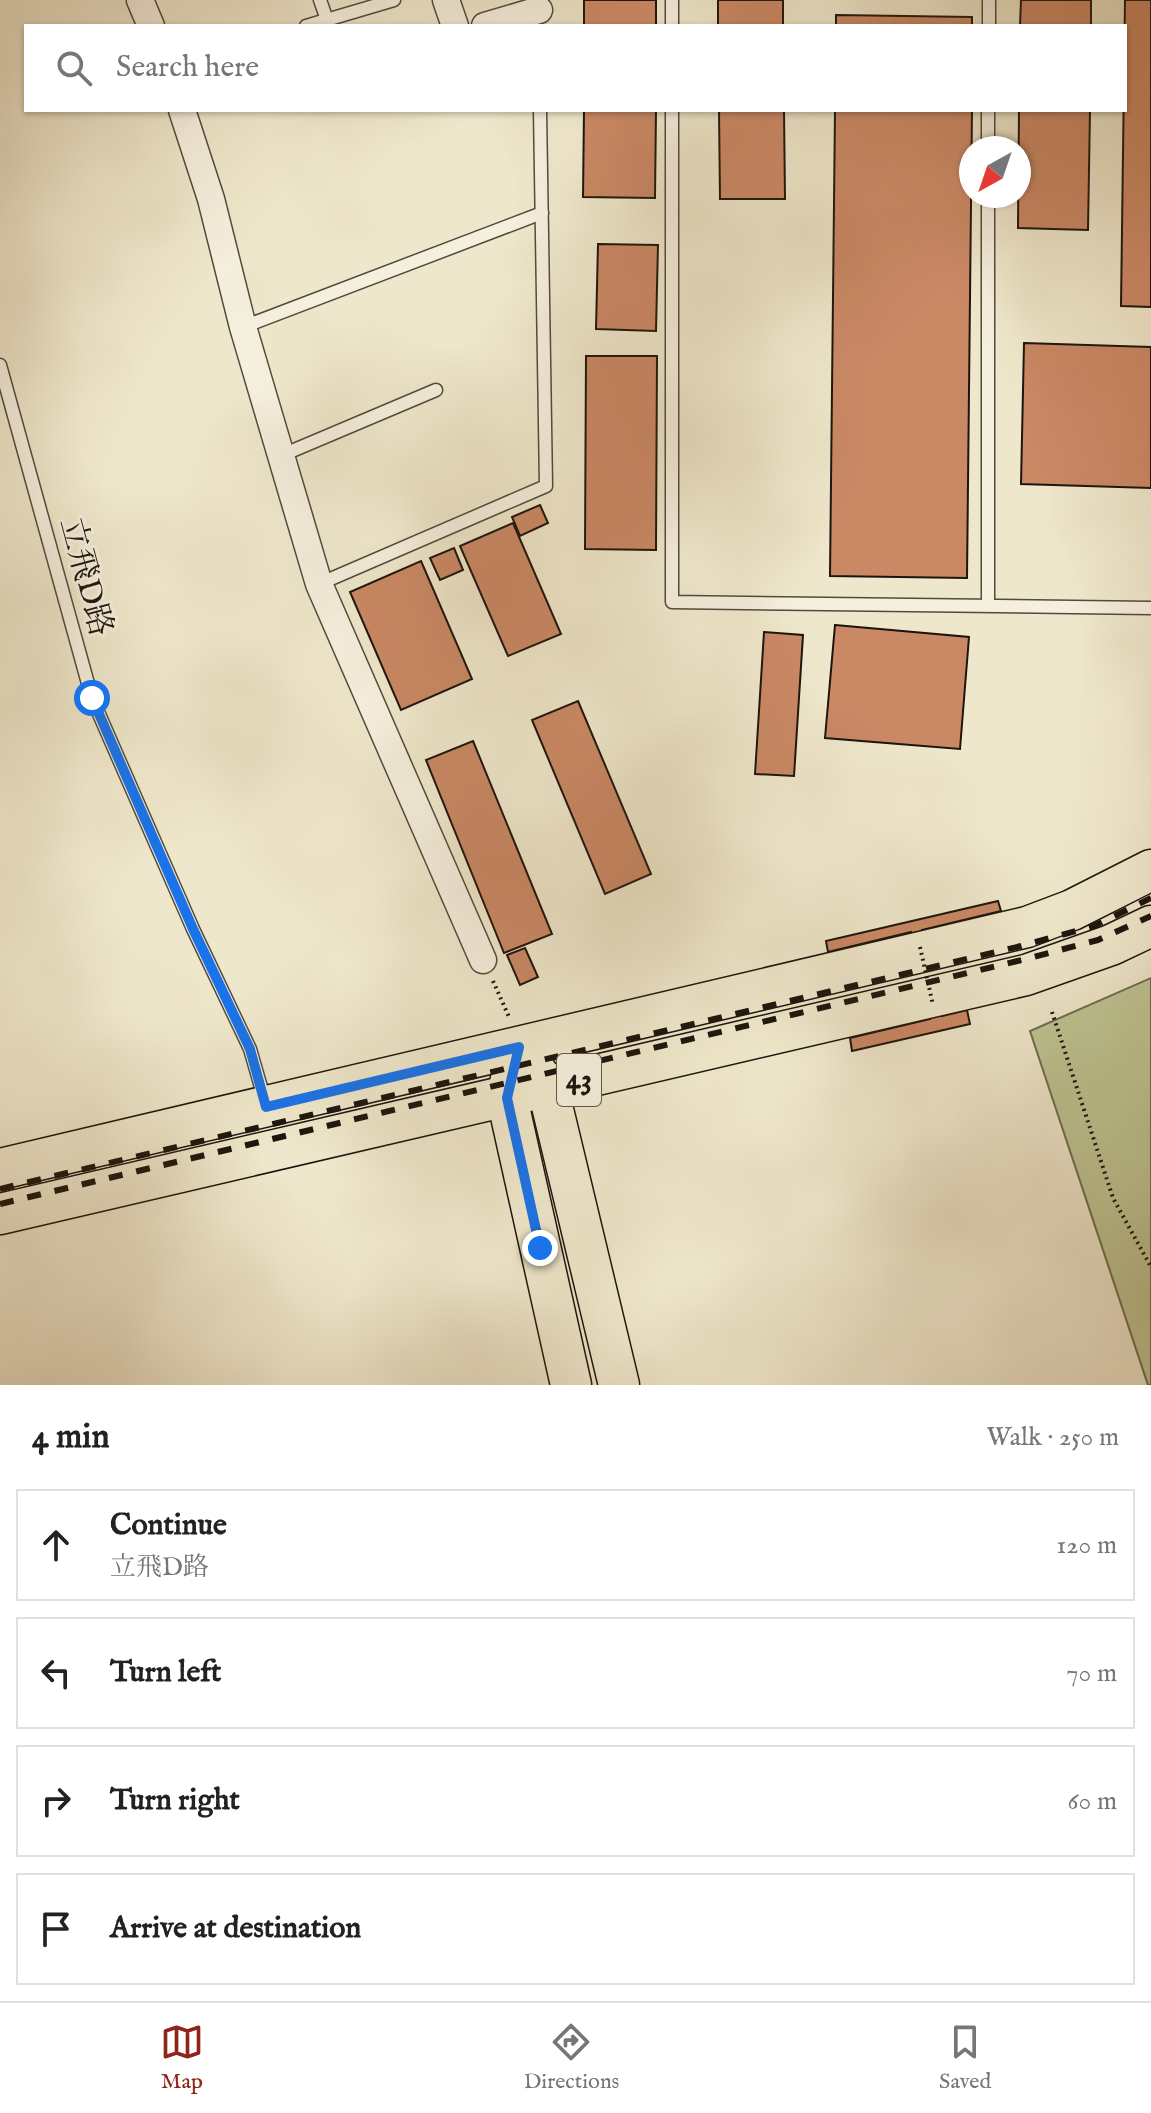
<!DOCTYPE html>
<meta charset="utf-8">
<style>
:root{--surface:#fff;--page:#f6f6f6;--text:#222;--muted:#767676;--line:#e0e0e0;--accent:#8f2418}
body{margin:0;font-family:"IM FELL English","Noto Serif JP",serif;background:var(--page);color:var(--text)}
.compass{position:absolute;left:959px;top:136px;width:72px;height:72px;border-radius:50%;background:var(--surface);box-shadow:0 2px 6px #0004;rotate:220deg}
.stop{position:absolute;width:24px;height:24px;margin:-18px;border:6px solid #1a73e8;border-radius:50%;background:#fff}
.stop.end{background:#1a73e8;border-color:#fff;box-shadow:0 2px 8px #0008}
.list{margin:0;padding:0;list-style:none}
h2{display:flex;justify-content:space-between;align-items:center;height:104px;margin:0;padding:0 32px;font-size:34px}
h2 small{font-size:26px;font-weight:400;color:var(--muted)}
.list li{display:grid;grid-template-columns:52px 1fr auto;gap:24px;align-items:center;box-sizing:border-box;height:112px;margin:0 16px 16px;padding:0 16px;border:2px solid var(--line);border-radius:0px}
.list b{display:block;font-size:30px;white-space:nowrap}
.list p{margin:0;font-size:26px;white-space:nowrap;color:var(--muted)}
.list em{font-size:26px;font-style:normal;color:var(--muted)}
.icon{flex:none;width:44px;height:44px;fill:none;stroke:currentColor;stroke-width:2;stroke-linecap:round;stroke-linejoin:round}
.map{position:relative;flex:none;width:1151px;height:1385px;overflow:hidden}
.search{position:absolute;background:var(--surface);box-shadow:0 2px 6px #0004;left:24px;right:24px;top:24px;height:88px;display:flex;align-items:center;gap:20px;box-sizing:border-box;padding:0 28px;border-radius:0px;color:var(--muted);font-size:30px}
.sheet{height:616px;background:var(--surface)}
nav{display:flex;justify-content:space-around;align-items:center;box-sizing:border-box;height:112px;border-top:2px solid var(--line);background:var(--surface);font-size:22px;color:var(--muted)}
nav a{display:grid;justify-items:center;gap:4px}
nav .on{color:var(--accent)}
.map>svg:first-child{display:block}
</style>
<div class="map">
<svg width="1151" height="1385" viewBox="0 0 1151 1385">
<rect width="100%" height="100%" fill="#efe7cb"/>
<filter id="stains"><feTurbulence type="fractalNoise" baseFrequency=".0025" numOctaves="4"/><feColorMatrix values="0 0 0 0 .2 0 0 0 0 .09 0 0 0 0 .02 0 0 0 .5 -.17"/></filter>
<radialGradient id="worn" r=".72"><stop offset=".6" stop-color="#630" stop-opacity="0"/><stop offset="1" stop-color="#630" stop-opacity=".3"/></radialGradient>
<path fill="#bfc493" stroke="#6e6c50" stroke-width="2" d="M1151,978V1385H1148L1030,1031Z"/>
<g fill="#ca8865" stroke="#1d150d" stroke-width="2">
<rect x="584" y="0" width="72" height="26"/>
<rect x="718" y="0" width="65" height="26"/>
<path d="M1021,0H1091V26H1020Z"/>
<path d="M1125,0H1151V307L1121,306Z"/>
<path d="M836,15L972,17V26H836Z"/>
<path d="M584,110H656L655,198L583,197Z"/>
<path d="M719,110H784L785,199H720Z"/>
<path d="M835,110H972L967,578L830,576Z"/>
<path d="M1019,110H1090L1088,230L1018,228Z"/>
<path d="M598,244L658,245L656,331L596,329Z"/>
<path d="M1024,343L1151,347V488L1021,484Z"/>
<path d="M586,356H657L656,550L585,549Z"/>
<path d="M540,505L548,523L520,536L512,517Z"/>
<path d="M513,523L561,634L508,656L460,546Z"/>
<path d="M454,548L463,570L440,580L430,558Z"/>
<path d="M421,561L472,679L401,710L350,592Z"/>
<path d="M835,625L969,637L960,749L825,738Z"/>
<path d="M764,632L803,635L794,776L755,774Z"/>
<path d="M578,701L651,874L605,894L532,720Z"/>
<path d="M473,741L552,934L504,953L426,760Z"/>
<path d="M998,901L1001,911L922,930L926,946L915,949L911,932L828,952L826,941Z"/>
<path d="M525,948L538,977L520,985L507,955Z"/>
<path d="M939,1004L942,1016L967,1010L970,1024L852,1051L850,1038L930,1019L927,1007Z"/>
</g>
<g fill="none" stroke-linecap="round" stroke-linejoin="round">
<defs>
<g id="lane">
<path d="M320,0L327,20"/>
<path d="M306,26L394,0"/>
<path d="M672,26V0"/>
<path d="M989,26V0"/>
<path d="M672,110V602L1151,608"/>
<path d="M988,148V110"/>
<path d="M243,327L542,213"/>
<path d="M0,365L92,698L193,929L250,1049L265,1101"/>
<path d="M280,456L436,390"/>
<path d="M319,584L546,486L540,110"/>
<path d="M988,603V196"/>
</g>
<g id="street">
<path d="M140,0L151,26"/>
<path d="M446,0L455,26"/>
<path d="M485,26L539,10"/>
<path d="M182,110L211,199L243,327L319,584L483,960"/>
</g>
<g id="primary">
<path d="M532,1066L548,1089L619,1385"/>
<path d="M512,1074L507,1098L571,1385"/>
<path d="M0,1169L1027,927L1072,910L1151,870"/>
<path d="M0,1214L1026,975L1111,945L1151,926"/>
</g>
</defs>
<use href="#lane" stroke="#524a3c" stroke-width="15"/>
<use href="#street" stroke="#524a3c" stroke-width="29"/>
<use href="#primary" stroke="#1d150d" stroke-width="43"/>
<g stroke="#1d150d" stroke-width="4" stroke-dasharray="2 4" stroke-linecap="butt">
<path d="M493,981L509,1017"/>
<path d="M1052,1012L1113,1198L1151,1267"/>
</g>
<use href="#lane" stroke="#f5efdd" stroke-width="12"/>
<use href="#street" stroke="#f5efdd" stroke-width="26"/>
<use href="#primary" stroke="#efe7cb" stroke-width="40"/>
<g stroke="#1d150d" stroke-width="6" stroke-dasharray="14 14" stroke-linecap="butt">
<path d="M0,1189L1021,946L1094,926L1151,898"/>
<path d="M0,1204L1026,959L1098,940L1151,916"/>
</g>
<path stroke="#1d150d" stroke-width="4" stroke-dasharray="2 4" stroke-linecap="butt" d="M920,947L933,1005"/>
</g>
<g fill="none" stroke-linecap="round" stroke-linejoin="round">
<path stroke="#1a73e8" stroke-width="10" d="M92,698L193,929L250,1049L266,1107L519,1047L507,1098L540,1248"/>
</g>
<g text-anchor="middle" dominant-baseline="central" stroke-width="6" stroke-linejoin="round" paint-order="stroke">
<rect fill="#f5efdd" stroke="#5e564b" stroke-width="2" x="557" y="1054" width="44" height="52" rx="6"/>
<g font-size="30" font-weight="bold" fill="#1d150d">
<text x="579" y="1080">43</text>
</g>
<g font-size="32" fill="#1d150d" stroke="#f5efdd">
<text transform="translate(85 577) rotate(75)">立飛D路</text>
</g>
</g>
<rect width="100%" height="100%" filter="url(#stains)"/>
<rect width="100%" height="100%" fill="url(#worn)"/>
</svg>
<svg class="compass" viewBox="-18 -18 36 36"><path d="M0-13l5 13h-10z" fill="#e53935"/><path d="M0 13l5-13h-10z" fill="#767676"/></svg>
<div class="stop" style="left:92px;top:698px"></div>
<div class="stop end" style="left:540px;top:1248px"></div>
<div class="search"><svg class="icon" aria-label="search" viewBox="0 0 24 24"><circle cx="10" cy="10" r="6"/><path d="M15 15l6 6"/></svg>Search here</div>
</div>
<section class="sheet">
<h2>4 min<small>Walk · 250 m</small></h2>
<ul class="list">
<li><svg class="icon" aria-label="ahead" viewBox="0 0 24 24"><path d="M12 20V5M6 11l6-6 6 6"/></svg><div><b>Continue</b><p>立飛D路</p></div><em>120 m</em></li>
<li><svg class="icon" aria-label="left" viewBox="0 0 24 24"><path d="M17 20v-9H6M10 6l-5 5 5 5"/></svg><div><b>Turn left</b></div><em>70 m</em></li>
<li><svg class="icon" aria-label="right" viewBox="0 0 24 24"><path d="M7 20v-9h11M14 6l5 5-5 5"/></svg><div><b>Turn right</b></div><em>60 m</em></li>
<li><svg class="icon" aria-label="arrive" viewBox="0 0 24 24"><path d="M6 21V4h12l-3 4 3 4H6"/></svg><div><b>Arrive at destination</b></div></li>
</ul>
</section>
<nav>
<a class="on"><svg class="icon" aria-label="map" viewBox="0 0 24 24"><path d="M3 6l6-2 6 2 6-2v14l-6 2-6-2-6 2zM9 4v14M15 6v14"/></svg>Map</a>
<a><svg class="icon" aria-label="directions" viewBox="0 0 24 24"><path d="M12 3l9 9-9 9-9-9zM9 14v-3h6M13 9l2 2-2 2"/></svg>Directions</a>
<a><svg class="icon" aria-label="saved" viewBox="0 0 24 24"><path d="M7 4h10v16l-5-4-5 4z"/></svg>Saved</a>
</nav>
